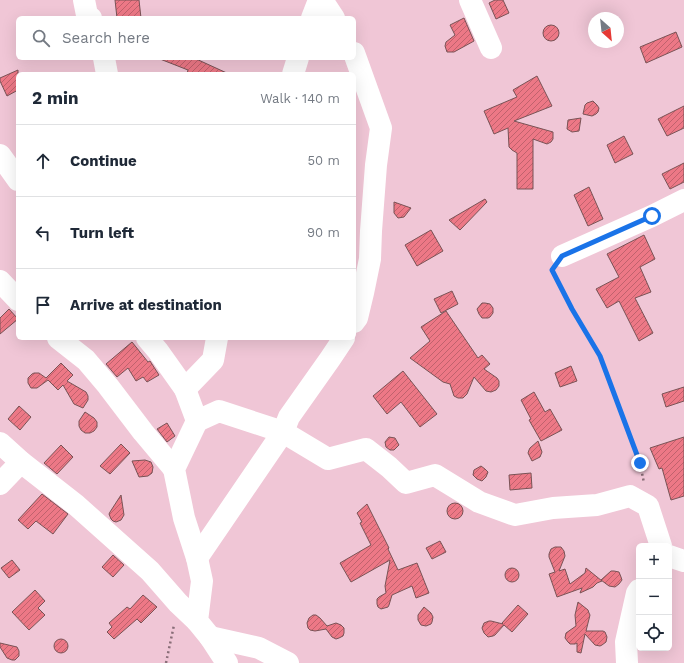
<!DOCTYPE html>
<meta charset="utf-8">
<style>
:root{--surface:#fff;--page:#f6f6f7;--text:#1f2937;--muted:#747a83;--line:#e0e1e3}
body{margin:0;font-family:"Work Sans",sans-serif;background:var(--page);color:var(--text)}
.controls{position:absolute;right:12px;bottom:12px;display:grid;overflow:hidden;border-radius:6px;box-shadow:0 4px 16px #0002}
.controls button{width:36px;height:36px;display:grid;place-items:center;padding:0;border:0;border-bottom:1px solid var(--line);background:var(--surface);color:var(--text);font:20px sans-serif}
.compass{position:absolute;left:588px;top:12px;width:36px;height:36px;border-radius:50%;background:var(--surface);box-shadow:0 4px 16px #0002;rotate:153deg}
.stop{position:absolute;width:12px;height:12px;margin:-9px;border:3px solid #1a73e8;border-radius:50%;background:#fff}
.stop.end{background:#1a73e8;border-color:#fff;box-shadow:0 1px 4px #0008}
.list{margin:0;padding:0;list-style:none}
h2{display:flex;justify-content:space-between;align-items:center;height:52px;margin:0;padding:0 16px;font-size:17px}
h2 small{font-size:13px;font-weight:400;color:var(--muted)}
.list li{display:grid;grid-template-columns:26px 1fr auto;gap:12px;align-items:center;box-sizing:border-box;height:72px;padding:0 16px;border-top:1px solid var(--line)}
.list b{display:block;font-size:15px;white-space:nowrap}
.list em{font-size:13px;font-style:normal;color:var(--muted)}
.icon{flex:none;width:22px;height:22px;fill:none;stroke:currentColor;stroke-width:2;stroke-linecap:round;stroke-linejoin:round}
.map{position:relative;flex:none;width:684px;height:663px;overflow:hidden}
.search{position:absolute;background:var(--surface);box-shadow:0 4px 16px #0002;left:16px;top:16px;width:340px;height:44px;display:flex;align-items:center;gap:10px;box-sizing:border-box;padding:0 14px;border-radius:6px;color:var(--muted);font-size:15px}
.panel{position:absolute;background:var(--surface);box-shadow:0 4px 16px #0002;left:16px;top:72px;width:340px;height:268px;border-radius:6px}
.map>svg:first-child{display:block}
</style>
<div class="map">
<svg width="684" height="663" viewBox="0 0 684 663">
<defs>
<pattern id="building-hatch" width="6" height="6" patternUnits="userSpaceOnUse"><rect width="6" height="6" fill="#ed7886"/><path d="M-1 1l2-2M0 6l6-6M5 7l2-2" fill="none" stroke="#c0626d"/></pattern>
</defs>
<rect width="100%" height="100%" fill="#f0c6d6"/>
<g fill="url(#building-hatch)" stroke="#795356">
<path d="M115,0H139L141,18H117Z"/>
<path d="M495,0H503L509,13L496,19L489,3Z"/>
<path d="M464,18L474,41L454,52H447L445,46L446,42L455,35L450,25Z"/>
<circle cx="551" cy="33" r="8"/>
<path d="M676,32L682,47L646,63L640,47Z"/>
<path d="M160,58H194L229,74H187L188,70L160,59Z"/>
<path d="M18,70V90L7,96L0,81V78Z"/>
<path d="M537,76L552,106L514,121L553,132V139L551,142L547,144L533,139V189H517V153L512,150L509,147L508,128L494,134L484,111L517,97L513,90Z"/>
<path d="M593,101L597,105L599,108L598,112L596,114L592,116L583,114L585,105L587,103Z"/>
<path d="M684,106V128L667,136L658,119Z"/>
<path d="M581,118L579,131L572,132L567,129L568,120Z"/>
<path d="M624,136L633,154L615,163L607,145Z"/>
<path d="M684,163V182L670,189L662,174Z"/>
<path d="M589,187L603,219L588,226L574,195Z"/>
<path d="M485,199L487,202L460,230L449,220Z"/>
<path d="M394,202L411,208L404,217L398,218L394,213Z"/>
<path d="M431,230L443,251L417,266L405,245Z"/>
<path d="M644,235L655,259L640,267L651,292L635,298L653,333L639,341L619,301L607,308L596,289L619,277L607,254Z"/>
<path d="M452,291L458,304L441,313L434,299Z"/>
<path d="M482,303H485L490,304L493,308V313L490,317L488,318H482L479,314L477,309Z"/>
<path d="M9,309L18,319L0,334V318Z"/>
<path d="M446,311L478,358L482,355L490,364L484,369L497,378L499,381V386L496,390L491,392L486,391L474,377L467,394L463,398H458L454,396L450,384L443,382L410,358L430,341L421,327Z"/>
<path d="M132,342L148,362L150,361L159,375L147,382L143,377L136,381L128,368L117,377L106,364Z"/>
<path d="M61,363L73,375L67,381L86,392L88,396V400L83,408L74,404L63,385L58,390L48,380L37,388H31L28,383V378L32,374L34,373H39L46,378Z"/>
<path d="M571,366L577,381L560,387L555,373Z"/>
<path d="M403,371L437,414L420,427L401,402L387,414L373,396Z"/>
<path d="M684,387V401L666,407L662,394Z"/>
<path d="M534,392L545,412L550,409L562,430L541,441L529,420L531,419L521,400Z"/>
<path d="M19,406L31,417L20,430L8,419Z"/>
<path d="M85,412L94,418L97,422V427L94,431L90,433H85L81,430L79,426V421Z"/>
<path d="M167,423L175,436L167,442L157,429Z"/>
<path d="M389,437L395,438L399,445L394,450H390L386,447L385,442Z"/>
<path d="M684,437V496L671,500L662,468L659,469L650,448Z"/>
<path d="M538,441L542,452L540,457L532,461L528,453L529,450L530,448Z"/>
<path d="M121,444L130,453L110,474L100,466Z"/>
<path d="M61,445L73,457L57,474L44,463Z"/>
<path d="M145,460L151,462L153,467L152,473L148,476L139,477L132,461Z"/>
<path d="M481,466L485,469L488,472L486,477L482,481L477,479L473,475L474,470Z"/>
<path d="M531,473L532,488L510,490L509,475Z"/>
<path d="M42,494L68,514L53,534L36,521L28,529L18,520Z"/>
<path d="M121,495L124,515L121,520L116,522L113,521L111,519L109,514L110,512Z"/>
<circle cx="455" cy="511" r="8"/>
<path d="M367,504L389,548L388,549L398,570L417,563L429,593L416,598L412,586L392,595L389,605L388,607L381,609L378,607L377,604V599L379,597L386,593L385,586L390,560L351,582L340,563L371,545L360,523L362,522L357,513Z"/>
<path d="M440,541L446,552L432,559L426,548Z"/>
<path d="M555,547H561L564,551L565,556L559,571L565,569L570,584L585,573L586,568L602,581L597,583L593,587L580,593L582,588L557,597L549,574L555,572L549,557V554L551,549Z"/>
<path d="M113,555L124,565L113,577L102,567Z"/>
<path d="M12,560L20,570L9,578L1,568Z"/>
<circle cx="512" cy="575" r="7"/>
<path d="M611,571H614L619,572L621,577L622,580L619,584L615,587L609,586L601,580Z"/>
<path d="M35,590L45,601L38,608L45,615L29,630L12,612Z"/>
<path d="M143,595L157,607L141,623L137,619L114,639L107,632L112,627L109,623L127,607L130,609Z"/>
<path d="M578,602L588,610L589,613L590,615L586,631H603L605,632L607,637L606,642L602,645L600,646L595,645L585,634L581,653L577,652V643L575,644H570L568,642L565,638L566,633L576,626L575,615Z"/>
<path d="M518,605L528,614L512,632L504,625L495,635L493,636L488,637L484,633L482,628L484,623L489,621H491L503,624L502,623Z"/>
<path d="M424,607L431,613L433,617L432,622L431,624L426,626L421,625L418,620V615Z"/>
<path d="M313,615H316L320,618L327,626L336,623L341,625L344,628V633L343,636L339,638L336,639L332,637L326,629L315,631L310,630L308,628L307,623L309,618Z"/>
<circle cx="61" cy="646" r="7"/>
<path d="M0,643L17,647L19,651V656L15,660H12L7,658L0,647Z"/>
</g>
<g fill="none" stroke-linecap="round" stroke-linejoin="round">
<g stroke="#886d77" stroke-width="2.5" stroke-dasharray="2 3" stroke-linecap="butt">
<path d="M554,273L572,309L600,357L640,463L644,483"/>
<path d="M166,663L174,625"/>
</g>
<g stroke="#fff" stroke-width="22">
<path d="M84,0L87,15L91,18"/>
<path d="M322,0L334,18"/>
<path d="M470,0L491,48"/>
<path d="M312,18L319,0"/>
<path d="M354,53L381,128L376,165L371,231L370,259L363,293L357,318L354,322"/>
<path d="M104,58L107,74"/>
<path d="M293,74L298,58"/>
<path d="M0,155L18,180"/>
<path d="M562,256L652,216L684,200"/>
<path d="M0,281L18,300"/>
<path d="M58,338L86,360L108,386L143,432L174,469"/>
<path d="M147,338L158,351L185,389L197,421L174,469L184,518L197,558L202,581L197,621L210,637L227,663"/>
<path d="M185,389L213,360L217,338"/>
<path d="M197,421L219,411L283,432L328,459L366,449L389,467L406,483L435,475L479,502L515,515L553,508L597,505L630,496L648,506L661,546"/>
<path d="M0,443L21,462L76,505L150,571L178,603L197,621"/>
<path d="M0,484L21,462"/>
<path d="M669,556L684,561"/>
<path d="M197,558L283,432L289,417L330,359L344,338"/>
<path d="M210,637L259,648L288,663"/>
<path d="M627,663L626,642L637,593L639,590"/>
</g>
</g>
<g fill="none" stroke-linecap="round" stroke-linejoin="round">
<path stroke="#1a73e8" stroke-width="5" d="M640,463L600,356L572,309L552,270L562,256L652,216"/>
</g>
</svg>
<div class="controls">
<button>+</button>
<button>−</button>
<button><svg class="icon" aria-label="locate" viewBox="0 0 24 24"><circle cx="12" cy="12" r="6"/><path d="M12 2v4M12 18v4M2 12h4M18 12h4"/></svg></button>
</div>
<svg class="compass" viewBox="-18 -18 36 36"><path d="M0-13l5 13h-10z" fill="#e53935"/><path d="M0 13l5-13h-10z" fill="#747a83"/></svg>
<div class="stop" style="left:652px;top:216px"></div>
<div class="stop end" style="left:640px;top:463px"></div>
<div class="search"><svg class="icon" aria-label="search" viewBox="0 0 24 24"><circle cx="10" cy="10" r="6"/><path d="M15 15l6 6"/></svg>Search here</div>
<section class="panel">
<h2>2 min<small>Walk · 140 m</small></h2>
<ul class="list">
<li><svg class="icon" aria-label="ahead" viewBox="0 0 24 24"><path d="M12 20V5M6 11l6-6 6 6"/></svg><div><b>Continue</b></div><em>50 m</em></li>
<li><svg class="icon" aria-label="left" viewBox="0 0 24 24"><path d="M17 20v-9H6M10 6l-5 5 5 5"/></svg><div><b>Turn left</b></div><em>90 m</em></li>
<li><svg class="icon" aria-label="arrive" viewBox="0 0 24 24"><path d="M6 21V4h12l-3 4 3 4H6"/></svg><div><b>Arrive at destination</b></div></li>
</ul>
</section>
</div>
